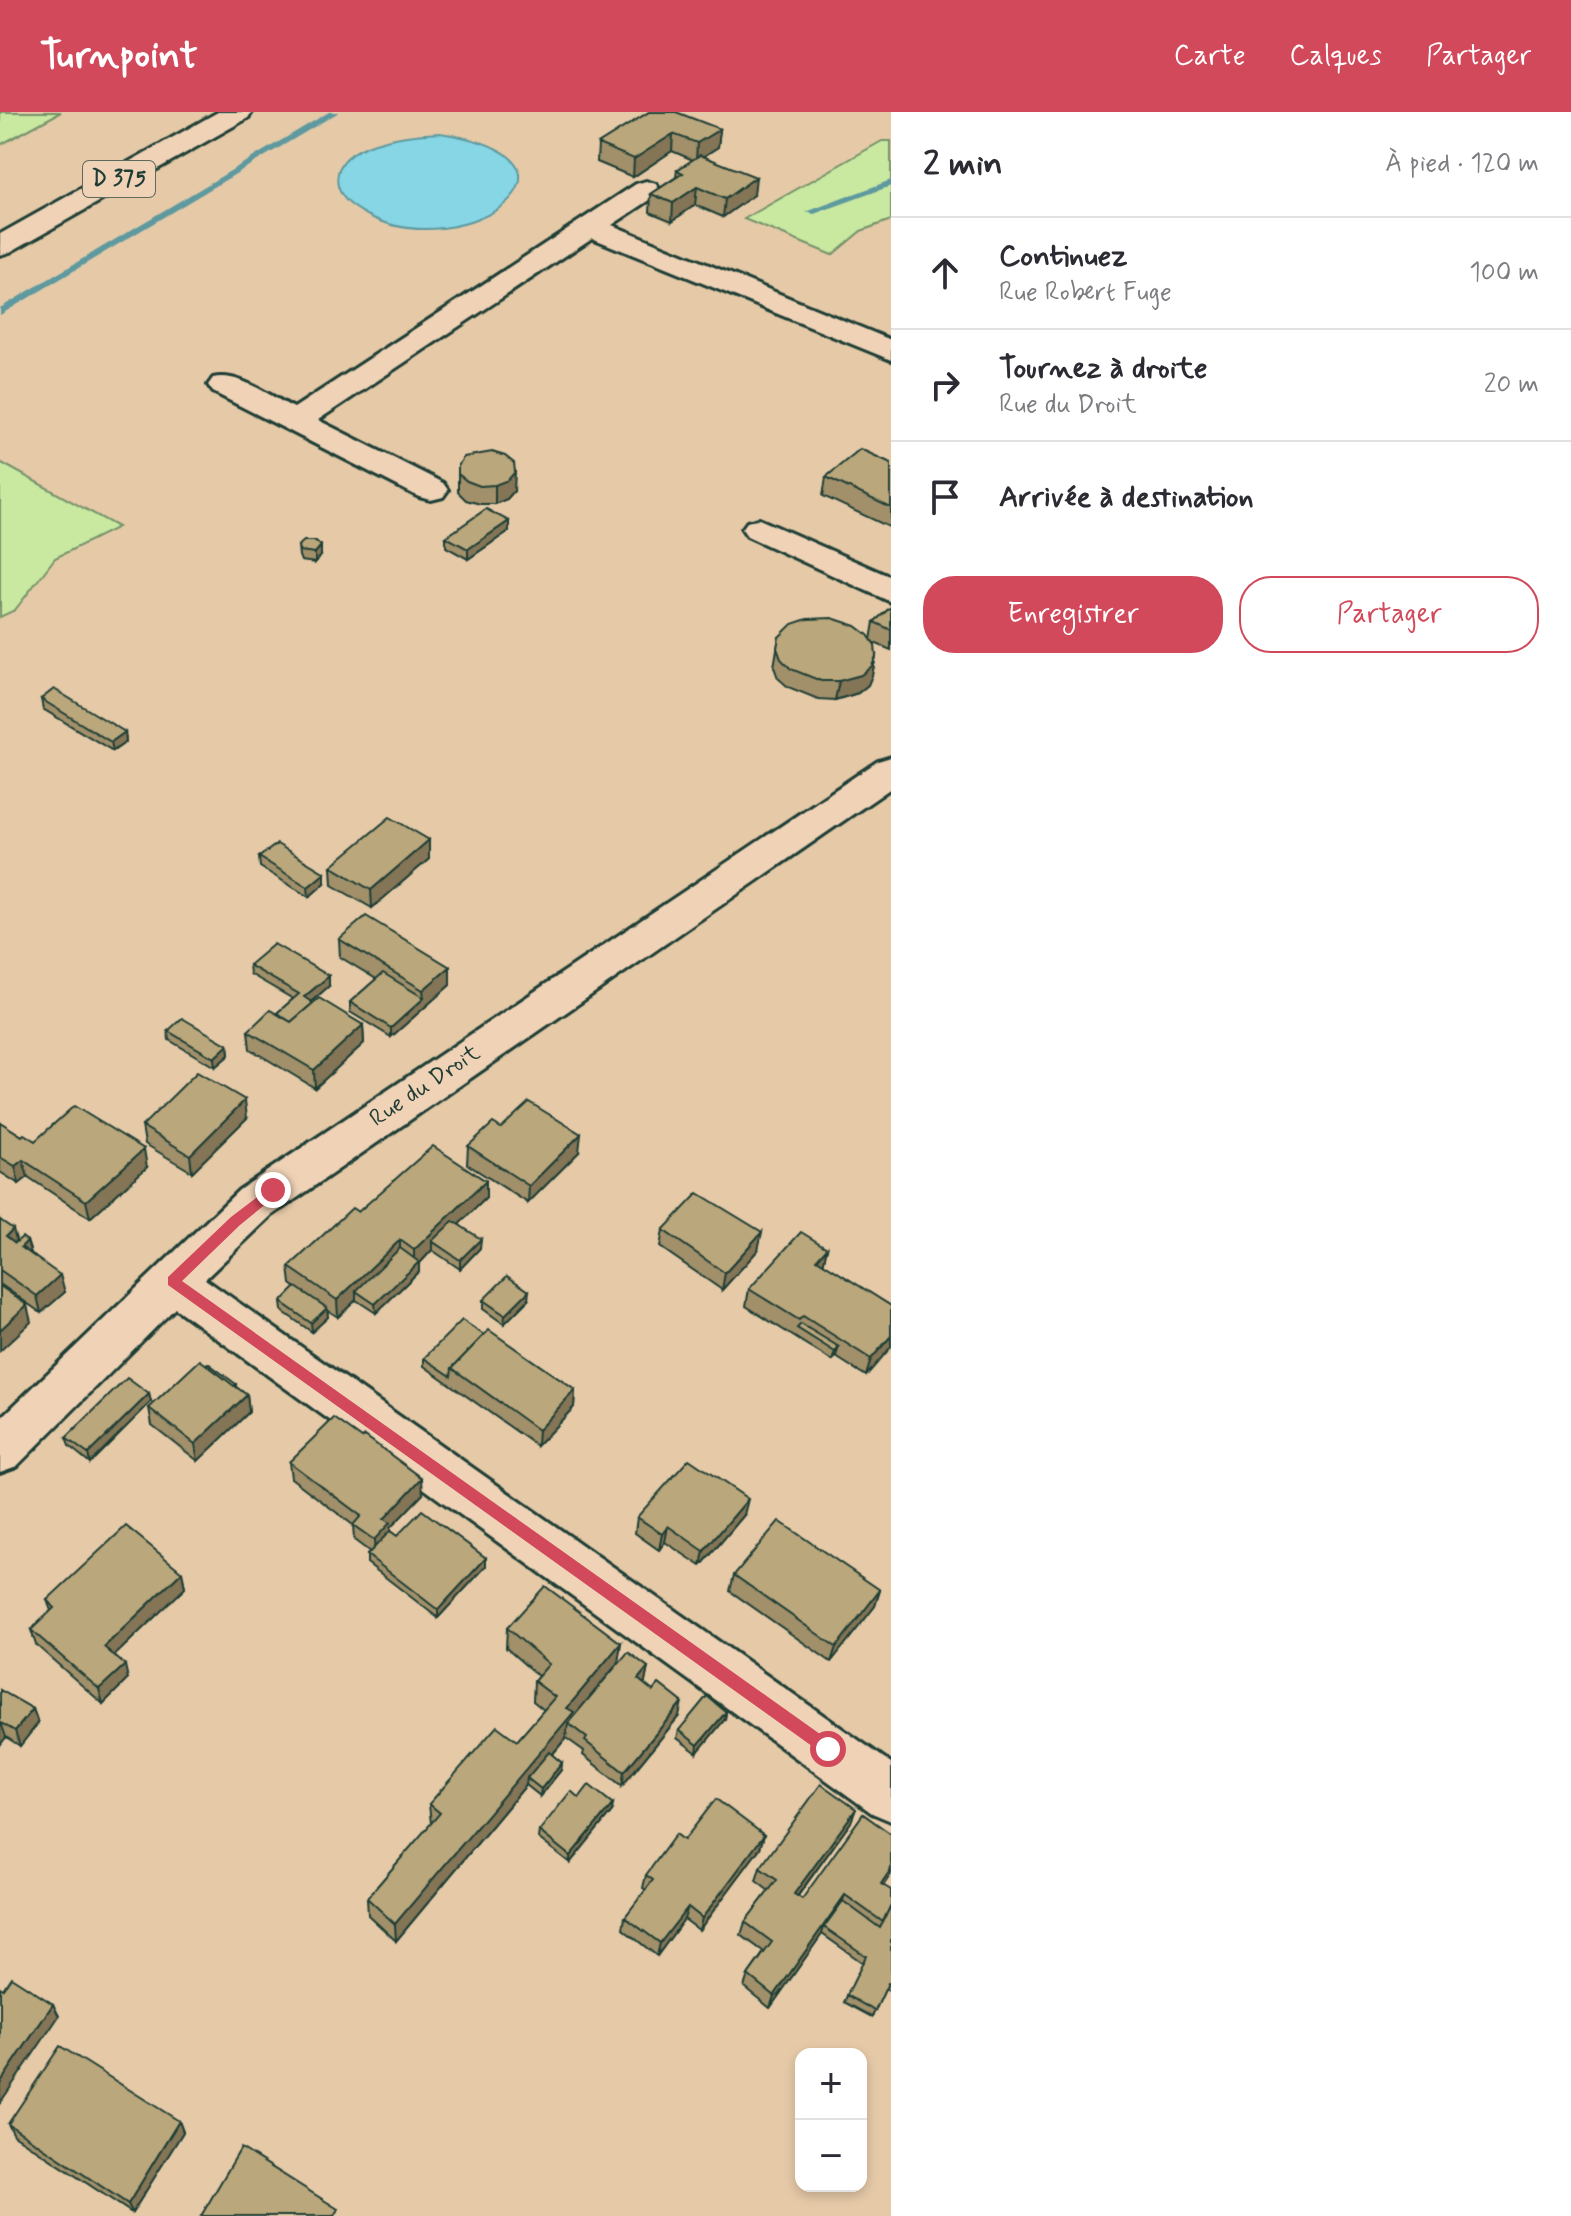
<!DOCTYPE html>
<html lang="fr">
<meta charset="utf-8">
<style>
:root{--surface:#fff;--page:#f2f2f3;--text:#2b2b33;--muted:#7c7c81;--line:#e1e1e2;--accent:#d1495b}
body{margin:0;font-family:Mynerve,sans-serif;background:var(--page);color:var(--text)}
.controls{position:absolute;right:24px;bottom:24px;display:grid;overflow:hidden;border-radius:16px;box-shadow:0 4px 12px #0003}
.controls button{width:72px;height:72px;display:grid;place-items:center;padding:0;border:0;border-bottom:2px solid var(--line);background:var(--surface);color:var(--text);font:40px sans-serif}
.stop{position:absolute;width:24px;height:24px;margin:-18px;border:6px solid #d1495b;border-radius:50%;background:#fff}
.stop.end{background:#d1495b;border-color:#fff;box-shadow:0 2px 8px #0008}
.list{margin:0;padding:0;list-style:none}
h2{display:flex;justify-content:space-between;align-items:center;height:104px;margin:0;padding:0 32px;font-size:34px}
h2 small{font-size:26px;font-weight:400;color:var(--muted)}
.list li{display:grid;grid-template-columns:52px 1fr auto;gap:24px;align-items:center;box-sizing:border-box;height:112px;padding:0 32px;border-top:2px solid var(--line)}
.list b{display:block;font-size:30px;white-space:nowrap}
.list p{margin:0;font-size:26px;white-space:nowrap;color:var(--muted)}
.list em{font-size:26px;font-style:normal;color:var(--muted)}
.actions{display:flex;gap:16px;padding:24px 32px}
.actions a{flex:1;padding:18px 0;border:2px solid var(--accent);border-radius:32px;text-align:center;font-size:28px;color:var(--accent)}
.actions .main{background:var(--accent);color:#fff}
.icon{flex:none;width:44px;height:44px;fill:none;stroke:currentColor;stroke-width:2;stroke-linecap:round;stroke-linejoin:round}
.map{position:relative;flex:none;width:891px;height:2104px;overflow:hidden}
header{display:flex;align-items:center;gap:48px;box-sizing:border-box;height:112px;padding:0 40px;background:var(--accent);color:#fff}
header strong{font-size:38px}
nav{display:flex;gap:44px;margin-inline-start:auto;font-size:28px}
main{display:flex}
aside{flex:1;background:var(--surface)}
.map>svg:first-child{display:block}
</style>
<header>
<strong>Turnpoint</strong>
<nav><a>Carte</a><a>Calques</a><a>Partager</a></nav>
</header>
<main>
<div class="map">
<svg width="891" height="2104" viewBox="0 0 891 2104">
<rect width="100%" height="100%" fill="#e6caa8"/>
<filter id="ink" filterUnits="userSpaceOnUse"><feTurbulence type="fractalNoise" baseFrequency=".0125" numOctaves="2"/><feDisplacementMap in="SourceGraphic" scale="16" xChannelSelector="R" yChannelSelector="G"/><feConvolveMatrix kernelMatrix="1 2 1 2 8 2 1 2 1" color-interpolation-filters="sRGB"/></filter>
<g filter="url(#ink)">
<g fill="#c9e8a0" stroke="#74926a" stroke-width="2">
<path d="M0,0H61L0,33Z"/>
<path d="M882,29H891V108L861,119L832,143L744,107Z"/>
<path d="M0,350L118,415L55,446L15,498L0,505Z"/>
</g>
<path fill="#87d6e5" stroke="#5d999e" stroke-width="2" d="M440,21C614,47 465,155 367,103C355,96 342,89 338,74C329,29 412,22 440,21Z"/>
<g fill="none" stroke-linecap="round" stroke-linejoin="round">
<g fill="#5d999e" fill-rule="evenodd">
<path d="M329,0H339L0,203V196Z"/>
<path d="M891,68V74L814,102L806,100Z"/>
</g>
<defs>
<g id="minor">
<path d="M646,69L656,72L660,78L656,84L612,113L891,228V248L592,126L318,308L443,371L448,378L443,385L431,388L419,385L213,280L208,273L213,266C239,260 270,284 294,296L636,72Z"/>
<path d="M759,407L891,465V490L747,424L742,417L747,410Z"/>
<path d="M891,645V676L271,1104L205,1167L891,1651V1709L872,1701L175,1196L17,1354L0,1360V1307L239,1078L878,649Z"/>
</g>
<path id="major" d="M218,0H252L248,6L10,140L0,143V122Z"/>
</defs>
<use href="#minor" stroke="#1f3d34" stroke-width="6"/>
<use href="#major" stroke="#1f3d34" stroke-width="6"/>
<use href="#minor" fill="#f0d3b7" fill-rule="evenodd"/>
<use href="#major" fill="#f0d3b7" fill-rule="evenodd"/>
</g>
<g fill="#a1906b" stroke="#1f3d34" stroke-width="2">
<path d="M649,0L720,17L718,35L704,44L754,83L723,105L695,93L672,109L650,100L651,82L676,65L677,58L693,48L672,39L633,65L597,50L598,32Z"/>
<path d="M891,351V416L823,384L826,365Z"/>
<path d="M458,353L514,379L507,387L495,392H480L466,388L458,380Z"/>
<path d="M509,409V419L468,447L446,435V425Z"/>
<path d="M298,434L321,444L315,451L301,449L299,444Z"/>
<path d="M891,495V538L872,530L876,544L872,563L868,573L858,581L835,588L818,587L788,575L778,566L774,555L779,525L871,528L874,510Z"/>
<path d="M41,587L125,620L126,630L113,639L43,597Z"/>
<path d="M429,728V747L372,796L332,773L331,754Z"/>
<path d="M259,745L325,771L309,785L260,755Z"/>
<path d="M339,827L450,855V873L391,925L350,900V890L376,867L340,845Z"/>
<path d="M249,853L329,874L311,890L363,913L364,931L315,976L250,937L248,919L277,901L293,887L250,862Z"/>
<path d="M168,919L228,933L229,943L215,955L169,928Z"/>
<path d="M247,1006L192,1060L145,1032L142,1014Z"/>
<path d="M0,1010L22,1024L35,1029L147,1055L90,1106L28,1065L19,1072L0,1060Z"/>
<path d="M501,1016L579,1040L528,1091L467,1052L468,1034Z"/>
<path d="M486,1069V1086L459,1112L480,1136L460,1157L432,1138L419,1152V1159L376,1201L356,1188L338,1205L327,1198L328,1205L312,1220L282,1199L281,1190L296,1176L291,1172L289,1155L358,1100Z"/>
<path d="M0,1108L17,1130L27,1129L31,1141L65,1180L41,1201L0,1172Z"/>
<path d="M663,1118L758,1138L722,1178L660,1135Z"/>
<path d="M827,1136L823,1152L891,1194L866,1264L836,1245L832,1249L746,1194L749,1177Z"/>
<path d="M483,1188H528L504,1212L483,1197Z"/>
<path d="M424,1246L575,1278L574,1295L537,1334L424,1254Z"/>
<path d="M236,1272V1275L247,1283L249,1300L198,1349L152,1313L149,1296Z"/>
<path d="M149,1282L151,1290L90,1351L69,1334L66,1326Z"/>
<path d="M362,1326L423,1382L390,1416V1419L397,1424L486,1446V1454L438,1506L367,1451V1443L370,1440L354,1428L353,1413L291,1366L289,1350Z"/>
<path d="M744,1403L701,1454L665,1430L659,1438L635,1421L637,1405Z"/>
<path d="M182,1460L185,1476L114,1544L128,1567L103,1592L36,1533L31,1518L51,1499L47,1488Z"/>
<path d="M734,1463L880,1478L875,1494L831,1550L730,1479Z"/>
<path d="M507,1516L618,1551L648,1555L645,1570L644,1572L679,1604L622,1674L583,1643L584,1639L566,1626L552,1643L562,1651L561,1658L540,1684L526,1673L396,1829L368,1803L367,1786L431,1712L429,1692L517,1629L544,1598L533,1589L534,1569L538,1564L506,1536Z"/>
<path d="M0,1578L33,1597L38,1611L20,1634L6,1625L0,1633Z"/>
<path d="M726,1600L725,1607L697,1641L677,1626L679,1618Z"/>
<path d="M612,1699L570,1751L538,1726L539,1719Z"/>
<path d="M851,1710L798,1784L802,1787L891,1722V1762L883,1773L891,1793V1880L885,1877L872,1905L844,1890L863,1851L822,1822L770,1896L744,1875L748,1863L764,1840L741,1823L745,1810L769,1779L756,1769L760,1756Z"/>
<path d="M764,1723L760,1736L699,1818L684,1807L657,1844L623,1817L625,1805L646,1778L643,1776L646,1763L684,1728Z"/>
<path d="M179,2009L183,2020L132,2101L14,2023L8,2012Z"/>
</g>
<g fill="#837557" stroke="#1f3d34" stroke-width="2">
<path d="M720,17L718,35L696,49L697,31Z"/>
<path d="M673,22L672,39L633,65L634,47Z"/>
<path d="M756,65L754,83L723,105L725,87Z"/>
<path d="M697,75L695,93L672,109L673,91Z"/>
<path d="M515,360L514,379L507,387L495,392V373Z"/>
<path d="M509,409V419L468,447V437Z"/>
<path d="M321,434V444L315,451V441Z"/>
<path d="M876,544L872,563L868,573L858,581L835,588L839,569Z"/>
<path d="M125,620L126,630L113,639L111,630Z"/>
<path d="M429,728V747L372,796L371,778Z"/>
<path d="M325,761V771L309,785L308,775Z"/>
<path d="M450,855V873L391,925V916L424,886L423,878Z"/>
<path d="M329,864V874L305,895L304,885Z"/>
<path d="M363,913L364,931L315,976L314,958Z"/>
<path d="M228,933L229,943L215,955L214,946Z"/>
<path d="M245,988L247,1006L192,1060L190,1043Z"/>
<path d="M581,1022L579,1040L528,1091L529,1074Z"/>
<path d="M144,1037L147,1055L90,1106L86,1089Z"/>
<path d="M23,1048L28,1065L19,1072L15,1054Z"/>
<path d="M486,1069V1086L438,1133L432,1129V1138L419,1152V1159L376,1201L375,1192L414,1154V1138Z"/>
<path d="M13,1117L18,1134L6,1124Z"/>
<path d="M762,1120L758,1138L722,1178L725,1161Z"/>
<path d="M481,1127L480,1136L460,1157V1148Z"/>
<path d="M400,1128V1146L356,1179V1188L338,1205L337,1188Z"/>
<path d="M27,1129L32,1146L21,1135Z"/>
<path d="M827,1136L823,1153L817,1147Z"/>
<path d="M60,1163L65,1180L41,1201L37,1184Z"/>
<path d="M529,1179L528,1188L504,1212L505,1203Z"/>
<path d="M27,1193L31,1210L0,1239V1218Z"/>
<path d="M327,1196L328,1205L312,1220L311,1211Z"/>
<path d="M891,1224V1235L866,1264L871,1247Z"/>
<path d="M839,1235L836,1244L832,1249L835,1240Z"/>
<path d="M575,1278L574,1295L537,1334L538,1318Z"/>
<path d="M149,1282L151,1290L90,1351L88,1342Z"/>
<path d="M247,1283L249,1300L198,1349L195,1332Z"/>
<path d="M422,1366L423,1382L390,1416L391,1427L375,1444L374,1428L384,1407Z"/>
<path d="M748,1387L744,1403L701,1454L704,1439Z"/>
<path d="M668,1414L665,1430L659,1438L662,1422Z"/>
<path d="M486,1446V1454L438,1506V1498Z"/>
<path d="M182,1460L185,1476L108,1550L104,1535Z"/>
<path d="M880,1478L875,1494L831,1550L836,1535Z"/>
<path d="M621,1531L618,1551L568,1612L566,1626L530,1669L527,1666L526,1673L396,1829L395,1812L567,1596Z"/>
<path d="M125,1553L128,1567L103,1592L99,1577Z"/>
<path d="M648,1555L645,1570L636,1581L638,1567Z"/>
<path d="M682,1590L679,1604L622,1674L624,1660Z"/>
<path d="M33,1597L38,1611L20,1634L15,1619Z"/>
<path d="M726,1600L725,1607L697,1641L698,1633Z"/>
<path d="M1,1611L6,1625L0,1633V1612Z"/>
<path d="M562,1651L561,1658L540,1684L541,1677Z"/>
<path d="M613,1692L612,1699L570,1751V1744Z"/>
<path d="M856,1697L851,1710L790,1794L794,1782Z"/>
<path d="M764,1723L760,1736L699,1818L702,1806Z"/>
<path d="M891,1757V1762L876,1785L881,1772Z"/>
<path d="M845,1783L840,1796L824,1815L822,1822L770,1896L774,1884Z"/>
<path d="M688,1795L684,1807L657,1844L660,1831Z"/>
<path d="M53,1892L59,1904L0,1991V1971Z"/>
<path d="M179,2009L183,2020L132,2101L128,2092Z"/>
</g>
<g fill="#bba77c" stroke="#1f3d34" stroke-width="2">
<path d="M649,0H676L720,17L697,31L673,22L634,47L598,32Z"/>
<path d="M700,43L756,65L725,87L697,75L673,91L651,82L683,61L677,58Z"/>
<path d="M860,337L891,351V396L826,365Z"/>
<path d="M492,340L505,344L514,351L515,360L508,368L495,373L480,374L467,369L458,362V353L464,345Z"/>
<path d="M486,397L509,409L468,437L446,425Z"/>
<path d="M304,429H316L321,434L315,441L300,439L298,434Z"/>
<path d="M891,495V518L874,510Z"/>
<path d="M832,506L856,514L868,523L875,533L876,544L872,554L861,563L839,569H821L791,557L781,547L777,536L779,525L792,512L807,507Z"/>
<path d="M54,577L125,620L111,630L41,587Z"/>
<path d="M390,705L429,728L371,778L331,754Z"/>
<path d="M277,732L325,761L308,775L259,745Z"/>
<path d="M366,804L450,855L423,878L339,827Z"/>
<path d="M274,832L329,864L304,885L313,891L291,910L277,901L299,882L249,853Z"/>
<path d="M383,861L424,886L391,916L350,890Z"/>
<path d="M319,886L363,913L314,958L248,919L270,898L291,910Z"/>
<path d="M182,906L228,933L214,946L168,919Z"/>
<path d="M197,960L245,988L190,1043L142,1014Z"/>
<path d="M529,990L581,1022L529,1074L468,1034L493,1011L501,1016Z"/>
<path d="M74,994L144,1037L86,1089L23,1048L15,1054L0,1045V1010L22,1024L24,1022L35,1029Z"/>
<path d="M433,1034L486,1069L414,1138L400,1128L337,1188L289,1155L352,1096L358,1100Z"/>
<path d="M698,1081L762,1120L725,1161L663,1118Z"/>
<path d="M0,1108L13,1117L6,1124L15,1131L22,1125L27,1129L21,1135L60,1163L37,1184L0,1158Z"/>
<path d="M453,1109L481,1127L460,1148L432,1129Z"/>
<path d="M801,1120L827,1136L817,1147L891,1194V1224L871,1247L803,1204L799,1208L749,1177Z"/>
<path d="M400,1136L419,1150L375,1192L356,1179Z"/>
<path d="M507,1164L529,1179L505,1203L483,1188Z"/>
<path d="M0,1174L27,1193L0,1218Z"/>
<path d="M296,1175L327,1196L311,1211L281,1190Z"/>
<path d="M462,1208L484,1223L452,1256L451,1264L424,1246Z"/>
<path d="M801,1212L839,1235L835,1240L797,1216Z"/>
<path d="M489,1218L575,1278L538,1318L452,1256Z"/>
<path d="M200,1248L247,1283L195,1332L149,1296Z"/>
<path d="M208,1251L236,1272L234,1274L206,1252Z"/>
<path d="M127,1266L149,1282L88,1342L66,1326Z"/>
<path d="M334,1306L362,1326L365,1324L422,1366L384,1407L390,1411L374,1428L353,1413L361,1404L289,1350Z"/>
<path d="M689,1347L748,1387L704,1439L668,1414L662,1422L637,1405Z"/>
<path d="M422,1398L486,1446L438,1498L367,1443L390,1419L397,1424Z"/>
<path d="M779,1409L880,1478L836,1535L734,1463Z"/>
<path d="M126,1414L182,1460L104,1535L125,1553L99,1577L31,1518L54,1496L47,1488Z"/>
<path d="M545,1474L621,1531L567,1596L574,1600L395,1812L367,1786L440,1701L429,1692L497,1614L517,1629L555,1585L534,1569L549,1552L507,1516Z"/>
<path d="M628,1540L648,1555L638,1567L653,1579L659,1572L682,1590L624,1660L585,1629L587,1626L568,1611Z"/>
<path d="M0,1578L33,1597L15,1619L1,1611L0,1612Z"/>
<path d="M707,1584L726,1600L698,1633L679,1618Z"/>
<path d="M549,1640L562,1651L541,1677L527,1666Z"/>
<path d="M821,1672L856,1697L794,1782L802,1787L863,1702L891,1722V1757L881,1772L891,1778V1793L883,1810L845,1783L774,1884L748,1863L772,1830L745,1810L777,1768L760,1756Z"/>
<path d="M589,1673L613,1692L570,1744L539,1719L571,1679L579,1686Z"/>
<path d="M716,1687L764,1723L702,1806L688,1795L660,1831L625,1805L653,1768L646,1763L676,1722L684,1728Z"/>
<path d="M843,1789L880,1816L891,1793V1872L888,1871L875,1899L847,1883L866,1844L824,1815Z"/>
<path d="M11,1865L53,1892L0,1971V1875L3,1877Z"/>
<path d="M60,1934L179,2009L128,2092L8,2012Z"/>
<path d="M241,2036L338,2097L334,2104H201Z"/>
</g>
</g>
<path fill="#d1495b" d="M273,1073L278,1075V1082L240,1113L182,1169L834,1632V1642H823L168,1173V1165L231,1105Z"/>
<g text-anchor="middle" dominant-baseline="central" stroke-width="8" stroke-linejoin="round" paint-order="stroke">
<rect fill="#f0d3b7" stroke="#5e6a5b" stroke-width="2" x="83" y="49" width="72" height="36" rx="6"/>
<g font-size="22" font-weight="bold" fill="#1f3d34">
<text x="119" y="67">D 375</text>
</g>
<g font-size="24" fill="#1f3d34" stroke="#f0d3b7">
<text transform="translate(425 974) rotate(-34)">Rue du Droit</text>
</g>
</g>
</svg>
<div class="controls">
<button>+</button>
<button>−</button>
</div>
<div class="stop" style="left:828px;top:1637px"></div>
<div class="stop end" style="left:273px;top:1078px"></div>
</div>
<aside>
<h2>2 min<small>À pied · 120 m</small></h2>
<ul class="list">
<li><svg class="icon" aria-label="ahead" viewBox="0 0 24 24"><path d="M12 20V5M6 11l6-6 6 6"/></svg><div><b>Continuez</b><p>Rue Robert Fuge</p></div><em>100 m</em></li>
<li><svg class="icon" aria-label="right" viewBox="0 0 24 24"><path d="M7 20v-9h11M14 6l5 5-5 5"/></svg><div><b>Tournez à droite</b><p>Rue du Droit</p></div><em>20 m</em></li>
<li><svg class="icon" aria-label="arrive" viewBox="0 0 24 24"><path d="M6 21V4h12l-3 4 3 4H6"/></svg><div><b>Arrivée à destination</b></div></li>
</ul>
<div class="actions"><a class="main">Enregistrer</a><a>Partager</a></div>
</aside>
</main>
